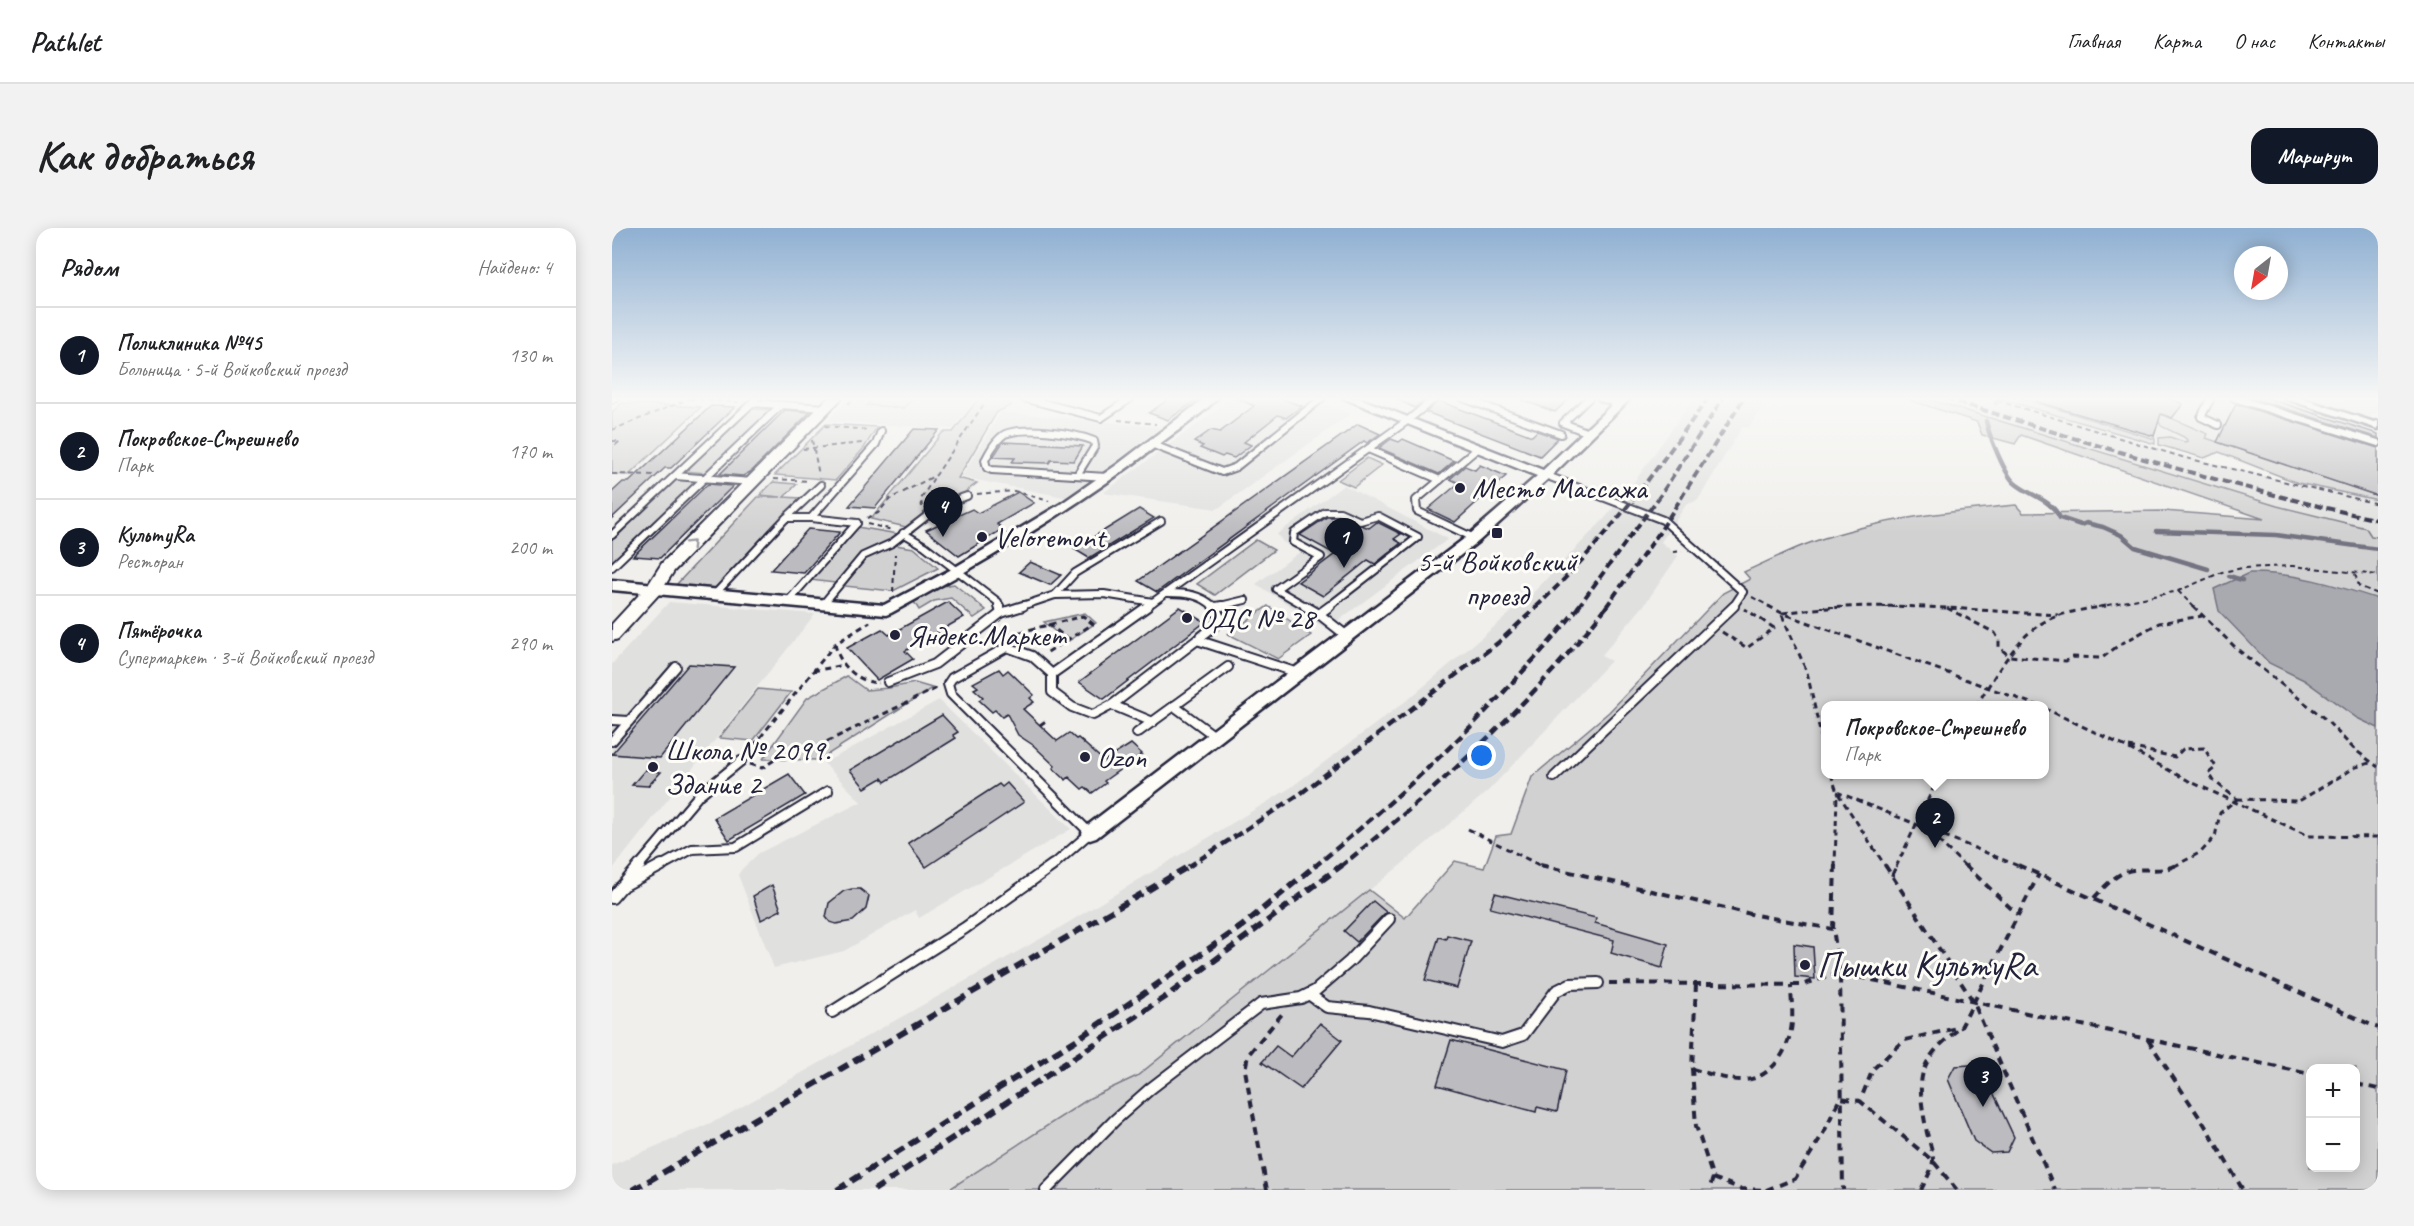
<!DOCTYPE html>
<html lang="ru">
<meta charset="utf-8">
<style>
:root{--surface:#fff;--page:#f2f2f2;--text:#202124;--muted:#757577;--line:#e0e0e0;--accent:#111827}
body{margin:0;font-family:Caveat,sans-serif;background:var(--page);color:var(--text)}
.controls{position:absolute;right:18px;bottom:18px;display:grid;overflow:hidden;border-radius:12px;box-shadow:0 3px 15px #0003}
.controls button{width:54px;height:54px;display:grid;place-items:center;padding:0;border:0;border-bottom:2px solid var(--line);background:var(--surface);color:var(--text);font:30px sans-serif}
.compass{position:absolute;left:1622px;top:18px;width:54px;height:54px;border-radius:50%;background:var(--surface);box-shadow:0 3px 15px #0003;rotate:211deg}
.you{position:absolute;left:870px;top:528px;width:21px;height:21px;margin:-15px;border:4px solid #fff;border-radius:50%;background:#1a73e8;box-shadow:0 0 0 9px #1a73e833}
.badge{display:grid;place-items:center;width:39px;height:39px;border-radius:50%;background:var(--accent);color:#fff;font-size:20px;font-weight:700}
.pin{position:absolute;translate:-50% -50px;filter:drop-shadow(0 2px 3px #0008)}
.pin::after{content:'';position:absolute;top:32px;width:21px;height:18px;background:inherit;clip-path:polygon(0 0,100% 0,50% 100%)}
.popup{position:absolute;left:1209px;top:473px;width:228px;height:78px;box-sizing:border-box;display:grid;place-content:center;border-radius:12px;background:var(--surface);filter:drop-shadow(0 2px 4px #0005);font-size:20px;white-space:nowrap;color:var(--muted)}
.popup b{font-size:22px;color:var(--text)}
.popup::after{content:'';position:absolute;left:50%;top:100%;margin-left:-12px;border:12px solid transparent;border-top-color:var(--surface)}
.list{margin:0;padding:0;list-style:none}
h2{display:flex;justify-content:space-between;align-items:center;height:78px;margin:0;padding:0 24px;font-size:26px}
h2 small{font-size:20px;font-weight:400;color:var(--muted)}
.list li{display:grid;grid-template-columns:39px 1fr auto;gap:18px;align-items:center;box-sizing:border-box;height:96px;padding:0 24px;border-top:2px solid var(--line)}
.list b{display:block;font-size:22px;white-space:nowrap}
.list p{margin:0;font-size:20px;white-space:nowrap;color:var(--muted)}
.list em{font-size:20px;font-style:normal;color:var(--muted)}
.map{position:relative;flex:none;width:1766px;height:962px;overflow:hidden;border-radius:18px}
header{display:flex;align-items:center;gap:36px;box-sizing:border-box;height:84px;padding:0 30px;background:var(--surface);border-bottom:2px solid var(--line)}
header strong{font-size:28px}
nav{display:flex;gap:33px;margin-inline-start:auto;font-size:21px}
.intro{display:flex;align-items:center;justify-content:space-between;box-sizing:border-box;height:144px;padding:0 36px}
h1{margin:0;font-size:42px}
.button{padding:15px 27px;border-radius:18px;background:var(--accent);color:#fff;font-size:21px;font-weight:700}
main{display:flex;gap:36px;padding:0 36px}
aside{flex:1;background:var(--surface);border-radius:18px;box-shadow:0 3px 15px #0003}
.map>svg:first-child{display:block}
</style>
<header>
<strong>Pathlet</strong>
<nav><a>Главная</a><a>Карта</a><a>О нас</a><a>Контакты</a></nav>
</header>
<div class="intro"><h1>Как добраться</h1><a class="button">Маршрут</a></div>
<main>
<aside>
<h2>Рядом<small>Найдено: 4</small></h2>
<ul class="list">
<li><span class="badge">1</span><div><b>Поликлиника №45</b><p>Больница · 5-й Войковский проезд</p></div><em>130 m</em></li>
<li><span class="badge">2</span><div><b>Покровское-Стрешнево</b><p>Парк</p></div><em>170 m</em></li>
<li><span class="badge">3</span><div><b>КультуRа</b><p>Ресторан</p></div><em>200 m</em></li>
<li><span class="badge">4</span><div><b>Пятёрочка</b><p>Супермаркет · 3-й Войковский проезд</p></div><em>290 m</em></li>
</ul>
</aside>
<div class="map">
<svg width="1766" height="962" viewBox="0 0 1766 962">
<rect width="100%" height="100%" fill="#f0efec"/>
<filter id="ink" filterUnits="userSpaceOnUse"><feTurbulence type="fractalNoise" baseFrequency=".0167" numOctaves="2"/><feDisplacementMap in="SourceGraphic" scale="12" xChannelSelector="R" yChannelSelector="G"/><feConvolveMatrix kernelMatrix="1 2 1 2 8 2 1 2 1" color-interpolation-filters="sRGB"/></filter>
<g filter="url(#ink)">
<g fill="#e0e0df">
<path d="M237,170H366L341,201L215,193Z"/>
<path d="M621,170H697L739,186L605,281L491,265Z"/>
<path d="M1082,170H1156L1137,199H1130L1086,272L1074,277L1049,314L1066,328L1033,376L989,428L999,433L876,563L790,636L525,848L478,870L336,962H0V937L108,891L444,702L678,560L798,470L915,371L993,290L1020,257Z"/>
<path d="M1313,170H1384L1577,229L1694,258L1766,272V309L1759,308L1754,300L1665,278Z"/>
<path d="M1411,170H1655L1766,205V268L1593,210L1584,222Z"/>
<path d="M1696,170H1766V183L1758,189Z"/>
<path d="M389,184L549,199L457,270L349,249Z"/>
<path d="M732,257L836,311L715,401L644,356L688,324L671,314L665,306Z"/>
<path d="M57,374L203,386L0,642V436Z"/>
<path d="M327,472L459,601L307,690L303,682L232,723L162,740L126,647L130,641L147,625L249,574L212,535Z"/>
</g>
<g fill="#d2d1d1" stroke="#7a7a86" stroke-width="1.5" fill-rule="evenodd">
<path d="M261,170H301L292,180L255,177Z"/>
<path d="M367,170H385L400,177L385,184L346,250L365,255L348,268L323,278L294,299L259,291L331,204H341Z"/>
<path d="M1291,170H1313L1665,278L1754,300L1759,308L1766,309V962H336L478,870L525,848L757,662L793,690L843,633L872,640L884,608L899,606L920,549L997,484L1111,365L1138,351L1132,344C1150,336 1168,327 1187,319C1256,292 1330,284 1404,277L1411,285L1552,283L1652,291L1409,207L1403,216L1370,207L1365,194ZM1214,478H1432V546H1214ZM1698,840H1744V940H1698Z"/>
<path d="M1386,170H1409L1543,211V216Z"/>
<path d="M1520,173L1596,206L1594,210L1766,268V272L1686,255L1607,224L1592,230L1547,217V210L1558,209L1572,214L1576,213L1572,209L1549,198L1546,191Z"/>
<path d="M10,175L89,179L17,247L0,246V184Z"/>
<path d="M138,181L159,182L95,245L72,243Z"/>
<path d="M214,196L265,199L252,220L224,252L163,247Z"/>
<path d="M755,230L770,237L742,259L726,252Z"/>
<path d="M63,252L85,253L0,335V311Z"/>
<path d="M161,254L185,256L172,269L188,270L103,361L64,357L146,269H169L148,267Z"/>
<path d="M245,299L286,306L277,313L247,327L223,355L198,352Z"/>
<path d="M644,312L662,322L603,367L585,356Z"/>
<path d="M283,317L302,320L326,340L281,363L232,358L254,329Z"/>
<path d="M342,356L374,382L362,390L339,370L322,373L307,382L302,374L331,358Z"/>
<path d="M656,378L699,407L666,431L616,406Z"/>
<path d="M473,385L484,395L455,414L432,394Z"/>
<path d="M235,448L254,462L277,460L303,455L320,460L207,532L151,531L195,470Z"/>
<path d="M146,461L179,464L141,513L107,510Z"/>
</g>
<path fill="#a9a9b0" stroke="#737381" stroke-width="1.5" d="M1637,345C1682,344 1723,357 1766,371V500L1745,490L1692,452L1657,435L1607,383L1602,361Z"/>
<g fill="none" stroke-linecap="round" stroke-linejoin="round">
<g stroke="#737381" stroke-width="4.5">
<path d="M1384,175L1386,170"/>
<path d="M1374,193C1377,207 1393,248 1404,256C1419,268 1440,272 1448,290L1469,297L1474,295L1491,299L1509,307L1523,319L1596,341"/>
<path d="M1544,303L1664,307L1766,321"/>
<path d="M1617,348L1630,352"/>
</g>
</g>
<g fill="#bcbcc0" stroke="#22223b" stroke-width="1.5">
<path d="M558,170H587L556,192L537,185Z"/>
<path d="M625,170H668L690,178L674,190L666,187L632,214L639,217L622,230L613,227L610,229L588,220L591,218L582,214L599,202L608,204L642,178Z"/>
<path d="M782,170H814L803,180Z"/>
<path d="M910,170H958L943,184L910,172Z"/>
<path d="M1426,170H1556L1571,176L1560,190L1549,186L1542,208L1425,174Z"/>
<path d="M1640,170H1655L1766,206V210Z"/>
<path d="M827,173L920,208L925,203L946,210L928,228L814,184Z"/>
<path d="M1624,176L1766,220V268L1605,214Z"/>
<path d="M99,178L123,179L59,240H53L0,290V264L11,254H17Z"/>
<path d="M173,182L198,184L140,243L131,248L108,246Z"/>
<path d="M746,196L768,206L755,215L752,213L545,364L526,353Z"/>
<path d="M302,201L327,202L263,280L237,278Z"/>
<path d="M779,211L787,214L791,211L842,233L827,246L767,220Z"/>
<path d="M391,214L436,216L471,218L462,233L439,232L437,235L400,234L403,230L381,229Z"/>
<path d="M868,237L894,248L843,294L816,281L847,255L838,251L853,238L863,242Z"/>
<path d="M96,256L121,258L48,330L21,328Z"/>
<path d="M406,264L422,275L385,296L391,301L347,328L314,302L360,281L366,285Z"/>
<path d="M527,281L542,290L477,330L462,321Z"/>
<path d="M715,289H727L757,300L765,294L789,306L782,311L789,315L763,336L756,332L711,368L686,354L723,326L688,307Z"/>
<path d="M196,301L228,304L192,345L159,342Z"/>
<path d="M418,334L449,347L438,357L407,344Z"/>
<path d="M336,374L352,389L293,423L301,431L265,452L235,420L270,401L277,407Z"/>
<path d="M568,379L593,394L492,471L467,454Z"/>
<path d="M77,436L122,439L48,530L0,526Z"/>
<path d="M387,441L391,446L396,442L422,467L418,470L422,474L411,481L445,513L457,505L464,511L466,510L492,533L519,516L530,526L492,553L494,555L480,565L473,559L470,561L457,549L454,552L441,540L443,538L421,517L406,507L395,486L390,489L383,482L380,484L367,472L371,469L362,461L366,459L361,455Z"/>
<path d="M330,487L346,504L341,507L344,510L273,554L270,550L253,560L238,542Z"/>
<path d="M33,542L49,544L36,558L20,557Z"/>
<path d="M177,546L193,567L117,612L102,590Z"/>
<path d="M395,555L412,574L314,639L296,615L387,556L390,559Z"/>
<path d="M160,657L169,682L149,692L141,668Z"/>
<path d="M240,661H248L257,668L254,681L241,693L224,696L218,694L214,689L217,675L232,663Z"/>
<path d="M883,665L984,690L983,695L1056,716L1050,740L999,725L1002,712L878,680Z"/>
<path d="M761,673L774,684L745,714L732,703Z"/>
<path d="M835,707L859,713L845,760L813,752L827,709L834,711Z"/>
<path d="M1182,716L1201,719L1203,751L1183,749Z"/>
<path d="M708,795L730,812L689,861L650,834L664,818L679,829Z"/>
<path d="M839,812L954,842L945,884L925,879L924,884L825,857Z"/>
<path d="M1358,837L1373,847L1402,909L1395,924L1379,925L1362,913L1336,851L1343,838Z"/>
</g>
<g fill="none" stroke-linecap="round" stroke-linejoin="round">
<defs>
<g id="service-far2">
<path d="M144,170L140,175L214,180"/>
<path d="M411,170L489,190L519,170"/>
<path d="M851,170L949,206"/>
<path d="M977,170L951,195L977,205"/>
<path d="M989,170L1007,176"/>
<path d="M1599,170L1589,189L1606,197"/>
<path d="M1622,170L1766,215"/>
<path d="M539,216L610,244L624,239L710,170"/>
<path d="M756,221L828,252"/>
<path d="M465,247L483,218L482,213C463,205 412,198 393,206C384,211 378,223 373,232L375,240L380,242L495,249"/>
<path d="M933,247L1051,292L1131,364L1121,379"/>
<path d="M63,248L140,254"/>
<path d="M174,290L209,257"/>
<path d="M199,290L245,295"/>
<path d="M291,305L313,318L386,374L387,379"/>
<path d="M0,307L140,175"/>
<path d="M862,310L805,283L804,272L865,221"/>
<path d="M0,339L169,177"/>
<path d="M556,365C573,365 589,366 602,379"/>
<path d="M103,366L174,290H199L264,216L269,203"/>
<path d="M443,367L463,345L549,293"/>
<path d="M177,372L245,295"/>
<path d="M212,375L251,328L280,315L329,277L355,268"/>
<path d="M407,379L443,367L492,366L541,374"/>
<path d="M534,379L795,193L823,170"/>
<path d="M604,379L633,372"/>
<path d="M695,379L664,361L709,329L681,314L682,305L713,284H728L748,293L766,288L806,309L716,379"/>
</g>
<g id="service-far1">
<path d="M387,378L389,385L411,378"/>
<path d="M601,378L610,392L585,412L686,445"/>
<path d="M693,378L707,386"/>
<path d="M604,379L610,378"/>
<path d="M707,386L735,408"/>
<path d="M707,386L718,378"/>
<path d="M440,446V464L460,479L481,487L500,477L585,412"/>
<path d="M276,454L323,436L389,385"/>
<path d="M500,477L541,494"/>
<path d="M562,478L604,509"/>
<path d="M0,492L17,493"/>
<path d="M525,505L616,439"/>
<path d="M0,513L64,439"/>
<path d="M942,549L1122,378"/>
<path d="M26,639L87,567L129,533"/>
<path d="M47,639L80,621L124,619L216,563"/>
<path d="M439,639L478,605L339,466L336,456L340,450L395,419L420,428L440,446L536,378"/>
</g>
<g id="service">
<path d="M9,659L50,637"/>
<path d="M0,670L28,637"/>
<path d="M698,767L715,779L757,783L890,814L911,807L944,763L958,756L986,755"/>
<path d="M220,784L353,700L441,637"/>
<path d="M434,962L503,892L538,861L649,776L689,770L703,763L738,733L777,691"/>
</g>
<g id="minor">
<path d="M593,170H605C588,189 564,203 545,218C461,282 371,335 279,385L274,387L0,362V352L272,377L340,341L447,277L506,236Z"/>
<path d="M731,170H747L931,242L1007,170H1019L937,250L867,313L484,610L478,612L472,610L470,605L472,600L857,307L925,248Z"/>
<path d="M1671,170H1688L1762,194L1766,193V201Z"/>
</g>
<g id="tertiary">
<path d="M0,170H7L0,175Z"/>
<path d="M216,170H230L62,343L48,365L6,411L0,413V396L36,357L50,335Z"/>
</g>
</defs>
<use href="#service-far2" stroke="#22223b" stroke-width="10"/>
<use href="#service-far1" stroke="#22223b" stroke-width="12"/>
<use href="#service" stroke="#22223b" stroke-width="14"/>
<use href="#minor" stroke="#22223b" stroke-width="5"/>
<use href="#tertiary" stroke="#22223b" stroke-width="4"/>
<g stroke="#22223b" stroke-width="2" stroke-dasharray="5 4" stroke-linecap="butt">
<path d="M1377,170L1570,229L1766,276"/>
<path d="M78,171L126,174"/>
<path d="M236,176L242,170"/>
<path d="M506,192L544,196"/>
<path d="M213,198L257,202"/>
<path d="M0,202L79,170"/>
<path d="M200,212L207,247"/>
<path d="M0,213H8L0,220"/>
<path d="M191,221L250,215"/>
<path d="M0,246L46,247"/>
<path d="M162,251L197,253"/>
<path d="M365,266L402,263L437,273"/>
<path d="M310,279L309,271L323,248"/>
<path d="M255,290L266,285L278,271L324,247L376,170"/>
<path d="M255,296L281,302"/>
<path d="M1061,324L1070,323"/>
<path d="M1743,346L1747,358L1766,366"/>
<path d="M1566,363L1582,379"/>
<path d="M281,364L283,326"/>
<path d="M1140,369L1159,379"/>
<path d="M1208,379H1234"/>
<path d="M1271,379H1312"/>
<path d="M1486,379L1566,363L1610,344L1630,340L1681,338L1766,347"/>
</g>
<g stroke="#22223b" stroke-width="3" stroke-dasharray="6 4.5" stroke-linecap="butt">
<path d="M1156,378L1170,385L1427,478"/>
<path d="M1581,378L1625,421L1713,491L1742,521L1766,539"/>
<path d="M1335,380L1383,405L1387,412V419L1397,428L1454,433L1461,429L1490,430L1507,417L1547,395L1590,388"/>
<path d="M1171,385C1261,371 1355,382 1446,387"/>
<path d="M1170,387L1195,444L1214,531"/>
<path d="M436,396L456,411"/>
<path d="M1110,404L1135,420L1162,400L1133,381"/>
<path d="M397,407L471,388L481,396L434,425"/>
<path d="M223,416C227,437 245,454 267,455"/>
<path d="M201,443L233,437"/>
<path d="M1364,478C1380,453 1402,413 1427,397C1446,384 1472,382 1494,378"/>
<path d="M1432,480L1512,518L1577,553L1697,608L1766,609"/>
<path d="M428,497L435,492"/>
<path d="M1517,519L1563,529L1571,521L1592,520L1604,539L1597,545L1602,553L1625,571L1608,585L1603,609L1589,624L1561,639"/>
<path d="M135,526L223,416L258,394"/>
<path d="M138,536L150,540L176,523L206,518L325,460"/>
<path d="M1219,546L1225,564L1274,639"/>
<path d="M1225,564L1409,639"/>
<path d="M1625,571L1687,573L1744,539L1761,534"/>
<path d="M1311,598L1354,639"/>
<path d="M856,601L931,639"/>
<path d="M1223,639L1225,566"/>
<path d="M1284,639L1328,546"/>
</g>
<g stroke="#22223b" stroke-width="4" stroke-dasharray="8 6" stroke-linecap="butt">
<path d="M928,637L1143,687L1221,701"/>
<path d="M1223,637L1221,701L1228,745L1231,962"/>
<path d="M1273,637L1361,773L1443,962"/>
<path d="M1353,637L1406,687"/>
<path d="M1406,637L1766,800"/>
<path d="M1280,648L1285,637"/>
<path d="M1482,670C1492,659 1505,644 1521,642C1537,640 1549,645 1564,637"/>
<path d="M997,755L1189,757L1228,745L1698,846"/>
<path d="M1084,756L1080,841L1084,898L1101,950L1097,962"/>
<path d="M1536,812L1592,896L1631,962"/>
<path d="M1080,841C1096,845 1113,852 1130,852C1160,852 1178,821 1180,794C1181,782 1179,769 1179,757"/>
<path d="M1744,856L1766,861"/>
<path d="M1101,950L1130,961L1154,962"/>
<path d="M655,962L633,842L636,827L670,786"/>
<path d="M1154,962L1183,951L1212,904L1228,870L1248,873"/>
<path d="M1309,962C1313,953 1321,941 1321,932C1321,923 1317,913 1315,905C1305,853 1302,835 1348,800"/>
<path d="M1345,962L1321,933L1248,873L1261,841L1293,812L1349,799L1427,646"/>
</g>
<use href="#service-far2" stroke="#fdfcf7" stroke-width="6"/>
<use href="#service-far1" stroke="#fdfcf7" stroke-width="8"/>
<use href="#service" stroke="#fdfcf7" stroke-width="10"/>
<use href="#minor" fill="#fdfcf7" fill-rule="evenodd"/>
<use href="#tertiary" fill="#fdfcf7" fill-rule="evenodd"/>
<g stroke="#22223b" stroke-width="4" stroke-dasharray="8 4" stroke-linecap="butt">
<path d="M1334,170C1477,216 1620,259 1766,292"/>
<path d="M924,379C990,317 1043,244 1096,170"/>
<path d="M966,379L1048,268L1111,170"/>
<path d="M994,379L1047,305L1132,170"/>
</g>
<g stroke="#22223b" stroke-width="4.5" stroke-dasharray="9 4.5" stroke-linecap="butt">
<path d="M576,639L688,566L887,414L926,378"/>
<path d="M702,639C773,581 840,521 901,454C924,429 947,405 967,378"/>
<path d="M728,639C826,560 918,477 995,378"/>
</g>
<g stroke="#22223b" stroke-width="6" stroke-dasharray="11 6" stroke-linecap="butt">
<path d="M21,962L579,637"/>
<path d="M225,962L467,810L630,698L704,637"/>
<path d="M262,962L555,768L730,637"/>
</g>
</g>
<defs><path id="oneway-chevron" d="M-2-3.5L2.5 0L-2 3.5" fill="none" stroke-width="1.6" stroke-linecap="round" stroke-linejoin="round" transform="scale(1.5)"/></defs>
<use stroke="#9a9aa2" href="#oneway-chevron" transform="translate(79 316) rotate(-45)"/>
</g>
<linearGradient id="sky" x2="0" y2="1"><stop stop-color="#8fb0d2"/><stop offset="0.56" stop-color="#f8f8f6"/><stop offset="1" stop-color="#f8f8f6" stop-opacity="0"/></linearGradient>
<rect width="1766" height="305" fill="url(#sky)"/>
<g fill="#22223b" stroke="#fdfcf7" stroke-width="2">
<circle cx="848" cy="260" r="6"/>
<rect x="879" y="299" width="12" height="12" rx="3"/>
<circle cx="370" cy="309" r="6"/>
<circle cx="575" cy="390" r="6"/>
<circle cx="283" cy="407" r="6"/>
<circle cx="473" cy="529" r="6"/>
<circle cx="41" cy="539" r="6"/>
<circle cx="1193" cy="737" r="6"/>
</g>
<g text-anchor="middle" dominant-baseline="central" stroke-width="6" stroke-linejoin="round" paint-order="stroke">
<g font-size="30" fill="#22223b" stroke="#fdfcf7" text-anchor="start">
<text x="860" y="260">Место Массажа</text>
<text x="382" y="309">Veloremont</text>
<text x="885" y="333" text-anchor="middle">5-й Войковский<tspan x="885" dy="34">проезд</tspan></text>
<text x="587" y="390">ОДС № 28</text>
<text x="295" y="407">Яндекс.Маркет</text>
<text x="53" y="522">Школа № 2099.<tspan x="53" dy="34">Здание 2</tspan></text>
<text x="485" y="529">Ozon</text>
</g>
<g font-size="36" fill="#22223b" stroke="#fdfcf7" text-anchor="start">
<text x="1205" y="737">Пышки КультуRa</text>
</g>
</g>
</svg>
<div class="controls">
<button>+</button>
<button>−</button>
</div>
<svg class="compass" viewBox="-18 -18 36 36"><path d="M0-13l5 13h-10z" fill="#e53935"/><path d="M0 13l5-13h-10z" fill="#757577"/></svg>
<div class="you"></div>
<div class="pin badge" style="left:732px;top:340px">1</div>
<div class="pin badge" style="left:1323px;top:620px">2</div>
<div class="popup"><b>Покровское-Стрешнево</b>Парк</div>
<div class="pin badge" style="left:1371px;top:879px">3</div>
<div class="pin badge" style="left:331px;top:309px">4</div>
</div>
</main>
